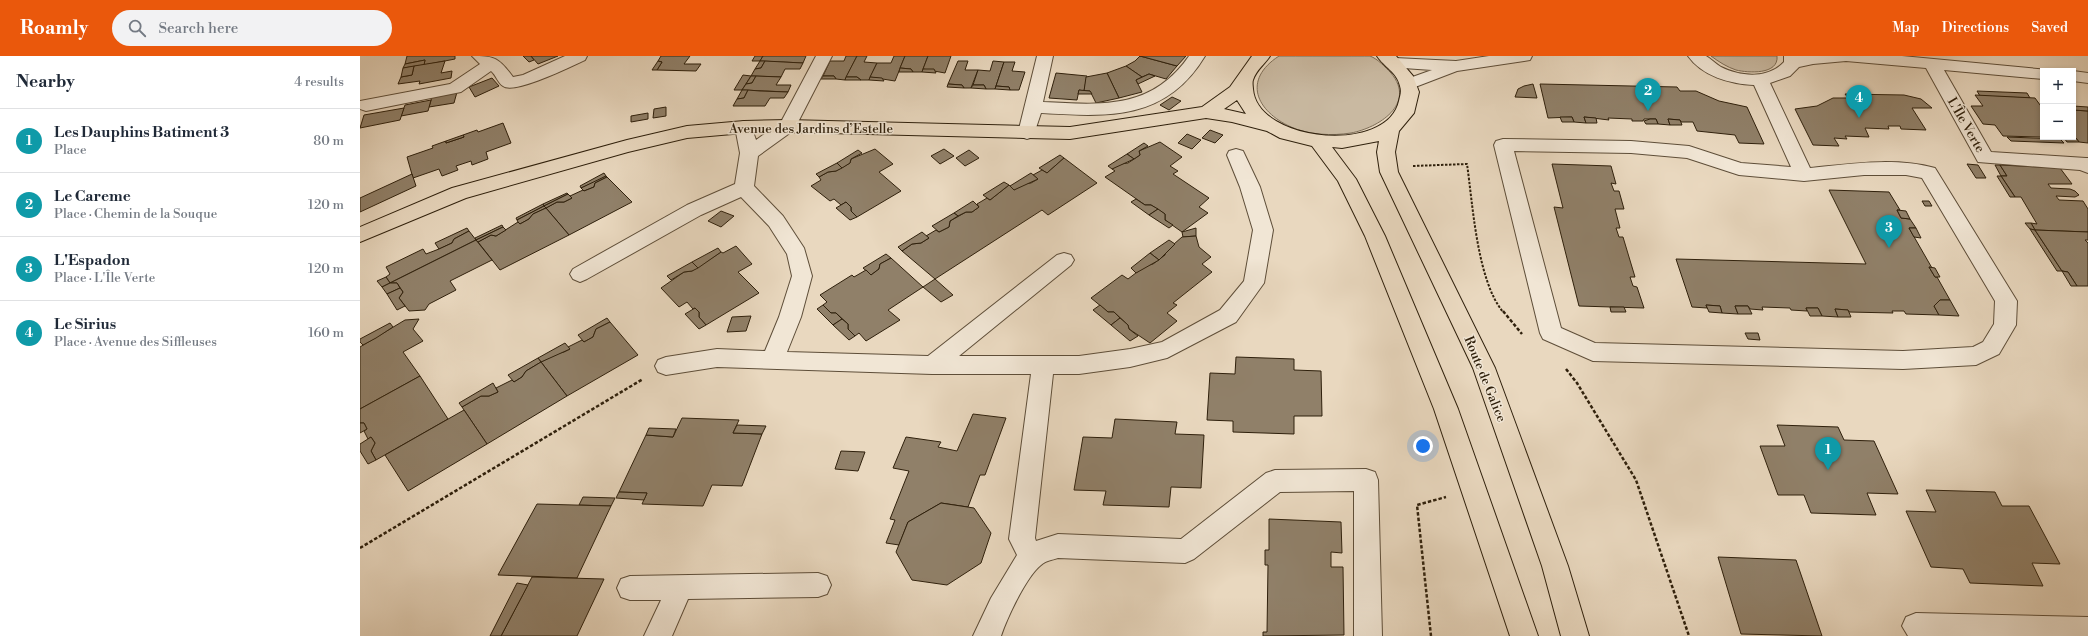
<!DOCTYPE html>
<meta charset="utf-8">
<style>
:root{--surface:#fff;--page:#f2f2f3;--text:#1f2937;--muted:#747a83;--line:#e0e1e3;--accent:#ea580c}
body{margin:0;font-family:"Libre Bodoni",serif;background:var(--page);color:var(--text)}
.controls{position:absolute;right:12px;top:12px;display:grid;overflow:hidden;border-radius:0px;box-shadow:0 2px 6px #0003}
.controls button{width:36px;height:36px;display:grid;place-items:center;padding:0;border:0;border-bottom:1px solid var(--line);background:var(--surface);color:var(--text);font:20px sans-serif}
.you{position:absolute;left:1063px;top:390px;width:14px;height:14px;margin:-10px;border:3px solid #fff;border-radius:50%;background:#1a73e8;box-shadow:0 0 0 6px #1a73e833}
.badge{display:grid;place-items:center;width:26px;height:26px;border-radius:50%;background:var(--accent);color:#fff;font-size:13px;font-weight:700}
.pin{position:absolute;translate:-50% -33px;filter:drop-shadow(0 1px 2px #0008)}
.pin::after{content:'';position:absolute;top:21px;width:14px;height:12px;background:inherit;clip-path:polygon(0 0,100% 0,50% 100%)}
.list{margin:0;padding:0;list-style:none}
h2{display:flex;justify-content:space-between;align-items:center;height:52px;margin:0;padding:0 16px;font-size:17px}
h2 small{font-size:13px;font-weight:400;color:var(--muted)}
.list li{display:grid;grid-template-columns:26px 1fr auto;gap:12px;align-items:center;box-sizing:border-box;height:64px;padding:0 16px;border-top:1px solid var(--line)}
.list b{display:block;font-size:15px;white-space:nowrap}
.list p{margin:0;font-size:13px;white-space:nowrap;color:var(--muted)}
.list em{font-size:13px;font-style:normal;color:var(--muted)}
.icon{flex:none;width:22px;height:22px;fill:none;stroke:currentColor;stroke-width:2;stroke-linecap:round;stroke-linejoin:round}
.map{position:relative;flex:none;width:1728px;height:580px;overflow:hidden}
header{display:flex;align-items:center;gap:24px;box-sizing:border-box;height:56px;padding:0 20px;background:var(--accent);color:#fff}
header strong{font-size:19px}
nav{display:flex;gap:22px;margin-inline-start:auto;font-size:14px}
.search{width:280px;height:36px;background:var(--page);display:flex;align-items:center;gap:10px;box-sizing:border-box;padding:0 14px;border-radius:22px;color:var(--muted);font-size:15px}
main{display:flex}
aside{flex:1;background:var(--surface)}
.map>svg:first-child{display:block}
</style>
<header>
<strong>Roamly</strong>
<div class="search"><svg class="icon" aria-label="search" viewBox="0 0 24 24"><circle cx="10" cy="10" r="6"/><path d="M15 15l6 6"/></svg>Search here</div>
<nav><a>Map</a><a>Directions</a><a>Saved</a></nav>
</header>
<main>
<aside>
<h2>Nearby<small>4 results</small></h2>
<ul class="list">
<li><span class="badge" style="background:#0f9aa8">1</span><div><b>Les Dauphins Batiment 3</b><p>Place</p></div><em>80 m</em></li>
<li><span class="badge" style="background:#0f9aa8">2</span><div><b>Le Careme</b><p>Place · Chemin de la Souque</p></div><em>120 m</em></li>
<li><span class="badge" style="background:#0f9aa8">3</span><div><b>L'Espadon</b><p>Place · L'Île Verte</p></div><em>120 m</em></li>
<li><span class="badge" style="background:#0f9aa8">4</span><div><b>Le Sirius</b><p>Place · Avenue des Siffleuses</p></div><em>160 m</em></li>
</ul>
</aside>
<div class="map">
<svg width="1728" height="580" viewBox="0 0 1728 580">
<rect width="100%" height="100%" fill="#e9d8bf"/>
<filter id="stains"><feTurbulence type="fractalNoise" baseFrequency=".005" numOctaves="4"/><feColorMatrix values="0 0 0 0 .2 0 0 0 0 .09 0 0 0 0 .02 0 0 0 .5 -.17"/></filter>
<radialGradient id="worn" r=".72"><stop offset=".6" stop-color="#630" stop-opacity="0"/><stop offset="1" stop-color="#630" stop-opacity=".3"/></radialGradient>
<g fill="#c9b9a1" stroke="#7c6c56">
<path d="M919,0C941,0 963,0 986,0C993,0 1003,0 1010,0C1018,3 1025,11 1031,17C1057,48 1018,72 991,77C972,80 949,79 931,71C896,55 882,24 919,0Z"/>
<path d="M1351,0H1417C1419,19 1388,17 1376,14C1367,11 1359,6 1351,0Z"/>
</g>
<g fill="#908069" stroke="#2f200c">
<path d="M47,0H95V3L64,9L65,4L45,8Z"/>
<path d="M163,0H171L174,4L169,6Z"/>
<path d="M171,0H198L178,8Z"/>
<path d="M301,0H330L324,8H341L336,15L297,14L302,6L298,5Z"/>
<path d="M395,0H403L400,5H392Z"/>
<path d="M403,0H446L443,7L400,5Z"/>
<path d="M486,0H497L485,24L476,23L474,20H463L470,5H484Z"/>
<path d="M497,0H507L504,6L517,7L509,24H501L497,21H486Z"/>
<path d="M534,0H545L535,25L510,21L517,7H531Z"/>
<path d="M545,0H568L562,16H553L551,13L540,12Z"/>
<path d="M568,0H591L585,17L563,13Z"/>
<path d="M780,0L817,10L806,23L789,18L782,21L766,10L775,5Z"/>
<path d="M780,0H826L817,10Z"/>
<path d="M65,4L64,9L43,12L45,8Z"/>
<path d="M85,5L81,17L92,15L91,22L59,28L60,25L38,28L41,21L52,19L54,10Z"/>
<path d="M298,5L302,6L297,14H292Z"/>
<path d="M400,5H405L401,12L395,13Z"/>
<path d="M405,5L443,7L440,13H425L421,21L391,20L395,13L401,12Z"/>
<path d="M598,5H608L605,14H618L611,32H604L602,29L588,28Z"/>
<path d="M633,5L644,6L635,33H626L624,29H613L618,14L630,15Z"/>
<path d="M644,6H655L652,15L665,16L659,34H650L649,31L636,30Z"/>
<path d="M54,10L52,19L41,21L43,12Z"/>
<path d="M766,10L782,21L776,24L782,36L759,42L747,17Z"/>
<path d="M540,12L551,13L553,16H539Z"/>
<path d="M563,13H574L576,17L562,16Z"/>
<path d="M696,17L727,20L724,35L719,34L717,44L689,42Z"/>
<path d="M747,17L759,42L736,47L730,35H724L726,21Z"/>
<path d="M789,18L795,20L778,28L776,24Z"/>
<path d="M383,19L391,20L382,34H374Z"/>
<path d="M391,20H396L392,27L386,28Z"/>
<path d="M396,20L421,21L416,29H431L428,36L382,34L386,28L392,27Z"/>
<path d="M463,20H474L476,23H461Z"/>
<path d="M486,21H497L501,24H485Z"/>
<path d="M510,21L522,22L524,25L509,24Z"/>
<path d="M132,22L139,30L115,41L109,31Z"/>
<path d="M588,28L602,29L604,32L587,31Z"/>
<path d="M1173,28L1177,42L1155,41L1158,33L1164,30Z"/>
<path d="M1180,28L1317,31L1320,35H1336L1359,45L1387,51L1404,88L1379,87L1375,79L1337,75L1333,66H1321L1320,64L1308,63L1310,69L1298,68L1296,63H1284L1283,65H1272V63L1248,62L1249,64L1224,61L1226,67L1214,66L1212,61L1188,62Z"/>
<path d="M613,29H624L626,33L611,32Z"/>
<path d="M636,30L649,31L650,34L635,33Z"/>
<path d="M382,34H388L384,42L377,43Z"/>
<path d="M388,34L400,35L428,36L424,42H410L405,50H373L377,43L384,42Z"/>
<path d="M719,34L730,35L732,38H718Z"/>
<path d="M1617,35L1667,37L1670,42L1620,40Z"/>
<path d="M97,36L94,47L69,51L72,41Z"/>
<path d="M1485,38L1544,39L1561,43L1572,52H1552L1566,74L1541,73L1540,70H1528L1529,73L1505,72L1509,81L1485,80L1487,83L1474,82L1479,90L1453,89L1435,53L1457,50L1473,42H1488Z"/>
<path d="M1615,39L1675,42L1683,53V81H1713V54L1728,55V87L1719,86L1716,82L1643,80L1635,69L1623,68L1611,50H1623Z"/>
<path d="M812,41L821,45L809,54L800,49Z"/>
<path d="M71,44L68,55L41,60L45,49Z"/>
<path d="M1713,50L1728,51V55L1713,54Z"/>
<path d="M306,51V60L293,62L294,53Z"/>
<path d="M44,52L40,64L0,72L4,59Z"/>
<path d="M288,57V63L271,66V60Z"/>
<path d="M1200,61H1212L1214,66H1202Z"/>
<path d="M1224,61L1236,62L1237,67H1226Z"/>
<path d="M1290,63H1296L1298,68H1286L1284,65Z"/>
<path d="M1308,63L1320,64L1322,69H1310Z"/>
<path d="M143,67L151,87L126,96L128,103L112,109L111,105L96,110L98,114L82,120L79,113L53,122L47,101L73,92L72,90L86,85V87L104,81L103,79L117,74L118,76Z"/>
<path d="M850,74L863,79L855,87L842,82Z"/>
<path d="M827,78L841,84L832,93L818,87Z"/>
<path d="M103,79L104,81L86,87V85Z"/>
<path d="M1647,81L1700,83L1704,87L1651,85Z"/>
<path d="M1704,82H1716L1719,86H1707Z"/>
<path d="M800,86L822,101L810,110L818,115L813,118L849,142L839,151L848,157L822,176L805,164V158L791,149H785L745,121L755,115L752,113L760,108L768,107L780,99L779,95Z"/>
<path d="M784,87L788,90L779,95L780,99L774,103L767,98Z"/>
<path d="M515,93L533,108L519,116L541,135L497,161L491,155V151L486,146L481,149L474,143L470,145L451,130L461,124L459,121L468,116L476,115L490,107L491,103Z"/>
<path d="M584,93L594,100L580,108L571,100Z"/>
<path d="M498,94L502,97L491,103L490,107L482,112L477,107Z"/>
<path d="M609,94L619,102L605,110L596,102Z"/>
<path d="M767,98L774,103L752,113L748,110Z"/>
<path d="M700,99L704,102L687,117L679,112Z"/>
<path d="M704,102L737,127L688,159L682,154L575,223L542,195L552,188L561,187L569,182L566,180L576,174L579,176L589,171L590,165L606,156H612L619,151L617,148L627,142L630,144L649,129L654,134L663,128L671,127L678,123L673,119L682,114L687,117Z"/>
<path d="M477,107L482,112L476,115L468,116L459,121L456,118Z"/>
<path d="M1192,108L1251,110L1256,128L1251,127L1254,135H1259L1264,153H1255L1260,172H1256L1259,181H1263L1275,221H1270L1273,230L1277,231L1284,252L1219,250L1194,151L1203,152Z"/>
<path d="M1607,108L1618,109L1626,122H1616Z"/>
<path d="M1635,109H1640L1647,120H1641Z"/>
<path d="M1640,109L1700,112L1712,128H1688L1691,132L1710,133L1715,135L1719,139L1715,141L1696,140L1699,144L1723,145L1728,153V176L1675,174L1671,167L1677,168L1661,141H1655L1641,120H1647Z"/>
<path d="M244,117L246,120L237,125L221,132L220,130Z"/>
<path d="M671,117L678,123L654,134L650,130Z"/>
<path d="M52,118L56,130L0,156V142Z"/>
<path d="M246,120L247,121L235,127L234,131L224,135L221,132Z"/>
<path d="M1637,120H1641L1655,141H1650Z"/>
<path d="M247,121L272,146L209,179L186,152L197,146H204L212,142L210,140L223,134L224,135L234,131L235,127Z"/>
<path d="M644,126L649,129L630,144L623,139Z"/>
<path d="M1469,134L1529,136L1540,154H1537L1541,162L1550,163L1556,172H1549L1572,212L1569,211L1575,221H1577L1590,244H1580L1574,250L1579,259L1546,258L1544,255H1532L1533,257L1489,256L1488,254L1475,253L1478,261L1462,260L1458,252H1446L1447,255L1431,254L1430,252L1402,251L1403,254L1390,253L1388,250H1375L1378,258L1362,257L1360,250L1346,249L1347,252L1332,251L1316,203L1506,208Z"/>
<path d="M207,137L208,138L184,150L183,148Z"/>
<path d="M208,138L212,142L204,146H197L186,152L184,150Z"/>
<path d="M776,143L785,149H791L798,153L789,159L771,146Z"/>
<path d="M613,145L619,151L612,156H606L598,160L594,157Z"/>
<path d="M1562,145H1569L1572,150H1565Z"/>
<path d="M486,146L491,151V155L497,161L490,164L476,152Z"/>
<path d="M183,148L184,150L157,164L156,162Z"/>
<path d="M184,150L186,152L173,158L169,163L160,168L158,166L157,164Z"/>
<path d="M186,152L209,179L140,214L118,186L131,179L136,180L158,166L160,168L169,163L173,158Z"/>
<path d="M798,153L805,158V164L813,169L809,172L789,159Z"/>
<path d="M1537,154L1546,155L1550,163L1541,162Z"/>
<path d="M361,155L374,160L361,171L348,165Z"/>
<path d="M594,157L598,160L590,165L589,171L579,176L572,170Z"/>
<path d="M1665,167H1671L1675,174L1670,173Z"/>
<path d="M142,169L143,171L116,184L115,182Z"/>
<path d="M143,171L146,174L136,180L131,179L118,186L116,184Z"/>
<path d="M107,172L109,175L94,183L92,187L79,193L75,187Z"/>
<path d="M836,172V180L823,181L822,176Z"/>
<path d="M1549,172H1556L1561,182L1554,181Z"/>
<path d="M1670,173L1675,174L1702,215H1697Z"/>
<path d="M1675,174L1728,176V184H1725L1728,187V230H1717L1708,216L1702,215Z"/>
<path d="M109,175L116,184L30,227L26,221L30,218L26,211L63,193L66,198L79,193L92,187L94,183Z"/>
<path d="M562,176L569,182L561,187L552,188L542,195L538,191Z"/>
<path d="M836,180L839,191L851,201L842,208L852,216L813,247L817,249L807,257L817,265L790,287L769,273L768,269L754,256H748L731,242L762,219L768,223L785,210L793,208L805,199L806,195L822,181Z"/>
<path d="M116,184L132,204L90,225L96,234L69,248L65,254L49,255L39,242L43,236L37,227H30Z"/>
<path d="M809,184L815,188L799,204L790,197Z"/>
<path d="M376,190L392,208L378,216L399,237L346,269L339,261V256L335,252L333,253L327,246L319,251L301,232L324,216L332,215L361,196L363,197Z"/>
<path d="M358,192L361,196L338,212L332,206Z"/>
<path d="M790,197L799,204L776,217L771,212Z"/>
<path d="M526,198L531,202L520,208L519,213L511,219L503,212Z"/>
<path d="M531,202L563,231L528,254L540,264L506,285L499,277L495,280L488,273V268L476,257H471L463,249L467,246L460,239L492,219L494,221L506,214L511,219L519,213L520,208Z"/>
<path d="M332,206L338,212L332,215L324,216L311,224L307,220Z"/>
<path d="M1569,211L1575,212L1580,221H1575Z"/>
<path d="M1702,215L1708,216L1717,230H1711Z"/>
<path d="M26,221L30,227L22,231L17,225Z"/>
<path d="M575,223L593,239L581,246L563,231Z"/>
<path d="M30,227H37L40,232L27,238L22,231Z"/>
<path d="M40,232L43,236L39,242L45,250L37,254L27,238Z"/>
<path d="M1580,244H1590L1599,260L1579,259L1574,250Z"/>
<path d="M463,249L471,257H476L482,263L473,269L457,253Z"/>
<path d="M740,249L748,256H754L760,262L751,269L733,254Z"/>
<path d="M1346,249L1360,250L1362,257L1349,256Z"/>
<path d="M1375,250H1388L1392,258H1378Z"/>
<path d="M1250,251H1264L1266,256H1251Z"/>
<path d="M335,252L339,256V261L346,269L339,273L325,258Z"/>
<path d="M1446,252H1458L1462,260H1450Z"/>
<path d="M1475,253L1488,254L1491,261H1478Z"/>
<path d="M391,260L386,275L367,276L372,261Z"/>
<path d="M247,262L250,266L236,273L233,281L224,286L218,279Z"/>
<path d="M760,262L768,269L769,273L778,280L770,285L751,269Z"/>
<path d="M59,263L53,273L63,285L43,296L60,320L0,353V291L45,264Z"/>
<path d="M482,263L488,268V273L495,280L489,284L473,269Z"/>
<path d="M250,266L278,299L207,340L181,306L196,298L204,296L210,293L208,291L222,284L224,286L233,281L236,273Z"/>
<path d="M30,267L33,271L16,282L3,289L0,286V283Z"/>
<path d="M1385,277H1398L1400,284L1388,283Z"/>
<path d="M205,287L210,293L181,306L178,302Z"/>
<path d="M876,301L934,303V314L961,315L962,360H934V378L873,376V365L847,364L850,317L875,318Z"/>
<path d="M178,302L181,306L166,315L162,321L154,326L148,319Z"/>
<path d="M181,306L207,340L127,388L102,351L121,340H129L138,336L136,332L152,324L154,326L162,321L166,315Z"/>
<path d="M60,320L88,363L16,404L11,395L15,387L11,381L8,383L4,375L7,373L4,367H0V353Z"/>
<path d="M133,327L138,336L129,340H121L102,351L99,347Z"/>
<path d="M104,354L127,388L48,435L25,399Z"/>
<path d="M613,358L646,362L625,419H620L608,451L581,447L548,466L539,489L526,487L535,464L530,463L549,415L533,412L546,381L581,386L578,391L597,395Z"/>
<path d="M322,362L379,364L373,377L402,378L382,430L352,429L343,450L282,448L287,437L259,436L286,379L313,381Z"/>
<path d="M755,363L817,366L815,378L844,379L841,432L811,431L809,451L743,449L746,435L714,434L723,381L752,382Z"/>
<path d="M0,367H4L7,373L0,377Z"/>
<path d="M377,369L406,370L402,378L373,377Z"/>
<path d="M1417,369L1478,371L1484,384L1514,385L1538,438L1507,437L1516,459L1451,457L1444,439H1418L1400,390H1425Z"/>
<path d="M289,372L316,373L313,381L286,379Z"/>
<path d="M11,381L15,387L11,395L16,404L8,408L0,395V388Z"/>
<path d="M481,395L505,396L498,415L475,413Z"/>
<path d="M1566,434L1635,436L1642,450H1669L1700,508L1672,507L1683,530L1610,527L1603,513L1571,511L1546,455L1576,456Z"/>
<path d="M259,436L287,437L284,444L256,442Z"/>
<path d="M223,441L255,442L251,450L219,449Z"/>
<path d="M581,447L614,452L631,477L621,507L587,529L552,524L536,496L548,466Z"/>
<path d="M177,448L251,450L217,522L138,519Z"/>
<path d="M909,463L981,466L982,497L971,496V511H983L984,579L903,580V576H907L908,509H905V494H909Z"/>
<path d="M1358,501L1436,504L1462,580L1381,578Z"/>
<path d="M172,521L244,523L217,580H141Z"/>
<path d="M157,527L168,529L141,580H130Z"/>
</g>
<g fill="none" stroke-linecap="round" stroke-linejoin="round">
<defs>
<g id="minor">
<path d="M112,0C135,0 139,2 153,21L163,19L205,0H227L225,4C212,10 154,39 143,30C138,27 136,19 131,15L101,36L6,55L0,53V45L90,28L120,8Z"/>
<path d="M456,0H472L434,74L398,100L394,130L423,160L444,192L452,220L441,261L427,296L568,300L697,199L704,197L711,199L714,204L711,209L599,300H719L770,293L802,286L860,254L884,225L893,174L880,131L867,99L869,95L876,93L883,95L900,131L913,174L904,227L876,266L807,302L770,311L719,318H693L675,482L676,485L698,478L821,483L906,417L915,414L1006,413L1015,416L1018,424L1022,580H994V435L920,436L834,503L825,507L698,502C692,504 685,505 681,509C666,521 647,562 641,580H613L631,542L657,499L649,483L671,318H572L357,311L306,319L298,316L295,310L298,304L306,301L357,293L405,295L419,261L432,220L427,198L409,170L381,141L341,159L227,223L220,226L213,223L210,218L213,213L327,149L375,128L380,97L375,71L378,67L384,65L390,67L396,84L421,66Z"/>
<path d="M677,0H693L683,46C741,49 792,54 829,0H845C806,65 748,61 681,57L673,81L667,83L661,81L658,77Z"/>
<path d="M1129,0H1172L1170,4L1164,5L1097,15L1050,33L1044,32L1041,28L1044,24L1072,14L1029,11L1027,7L1029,3L1035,2L1096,5Z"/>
<path d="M1328,0C1333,0 1342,0 1346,0C1351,3 1356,8 1361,11C1381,21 1408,23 1424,6V0H1542L1689,14L1683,15V23L1584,14L1631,96L1726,102H1728V117L1720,114L1618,106L1566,12L1486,5L1453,8L1439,11L1430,20L1410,27L1450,112C1491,108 1534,101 1575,112L1657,245L1656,269L1639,298L1616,309L1543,313L1233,305L1183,283L1180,277L1134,89L1136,85L1143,83L1271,85L1329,90L1381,107L1431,111L1394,29C1370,28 1342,20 1328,0ZM1154,95L1271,97L1327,102L1379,119L1444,125L1504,119H1546L1562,122L1635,245L1634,268L1623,286L1613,291L1543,295L1235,287L1201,272Z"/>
<path d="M1712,15H1713L1728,17V27L1713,25Z"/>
<path d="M458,517L467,520L471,529L467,538L458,541L328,543L312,580H284L301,544H270L261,541L257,532L261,523L270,520Z"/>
<path d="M1556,557L1728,561V580H1548L1542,570L1546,561Z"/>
</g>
<path id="major" d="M892,0H910C905,8 896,14 893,24C892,27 893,31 893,33C897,86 1027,99 1039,45C1040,40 1042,36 1040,30C1037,16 1024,11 1017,0H1036L1053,20L1059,36L1054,57L1039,75L1035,96L1038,116L1135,312L1208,510L1229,580H1201L1182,510L1113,312L1020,116L1017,96L1019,85L982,92L972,91L996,123L1025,180L1098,353L1178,580H1150L1074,353L1005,180L978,125L952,90L920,82L907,75L872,66L846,62L710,83L428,76L384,77L327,82L268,96L106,142L0,186V171L92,132L267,84L327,70L384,65L428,64L710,71L842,51L870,31ZM877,44L886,58L864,53Z"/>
</defs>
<use href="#minor" stroke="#5e4e39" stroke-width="2"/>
<use href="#major" stroke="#2f200c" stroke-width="2"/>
<path stroke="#2f200c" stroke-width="2" stroke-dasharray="2.5 1.5" stroke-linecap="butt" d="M1053,110L1107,108C1113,150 1117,224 1143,256"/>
<g stroke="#2f200c" stroke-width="2.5" stroke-dasharray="3.5 2" stroke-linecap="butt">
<path d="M1143,255L1162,278"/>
<path d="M1206,313L1217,327L1276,424L1329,580"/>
<path d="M0,492L283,323"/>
<path d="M1071,580L1057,449L1086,441"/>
</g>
<use href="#minor" fill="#f1e6d5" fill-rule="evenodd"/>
<use href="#major" fill="#e9d8bf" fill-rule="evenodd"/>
</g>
<g text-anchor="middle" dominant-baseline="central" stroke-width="3" stroke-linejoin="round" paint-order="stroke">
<g font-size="13" fill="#2f200c" stroke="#f1e6d5">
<text transform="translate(1606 69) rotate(60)">L'Île Verte</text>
<text x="451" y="73">Avenue des Jardins d’Estelle</text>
<text transform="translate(1125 323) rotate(68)">Route de Galice</text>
</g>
</g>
<rect width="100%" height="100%" filter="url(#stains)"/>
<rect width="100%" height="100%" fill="url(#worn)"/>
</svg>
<div class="controls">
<button>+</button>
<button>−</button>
</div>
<div class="you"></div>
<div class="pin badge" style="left:1468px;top:414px;background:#0f9aa8">1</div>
<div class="pin badge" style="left:1288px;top:55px;background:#0f9aa8">2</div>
<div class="pin badge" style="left:1529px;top:192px;background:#0f9aa8">3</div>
<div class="pin badge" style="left:1499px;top:62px;background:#0f9aa8">4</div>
</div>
</main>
